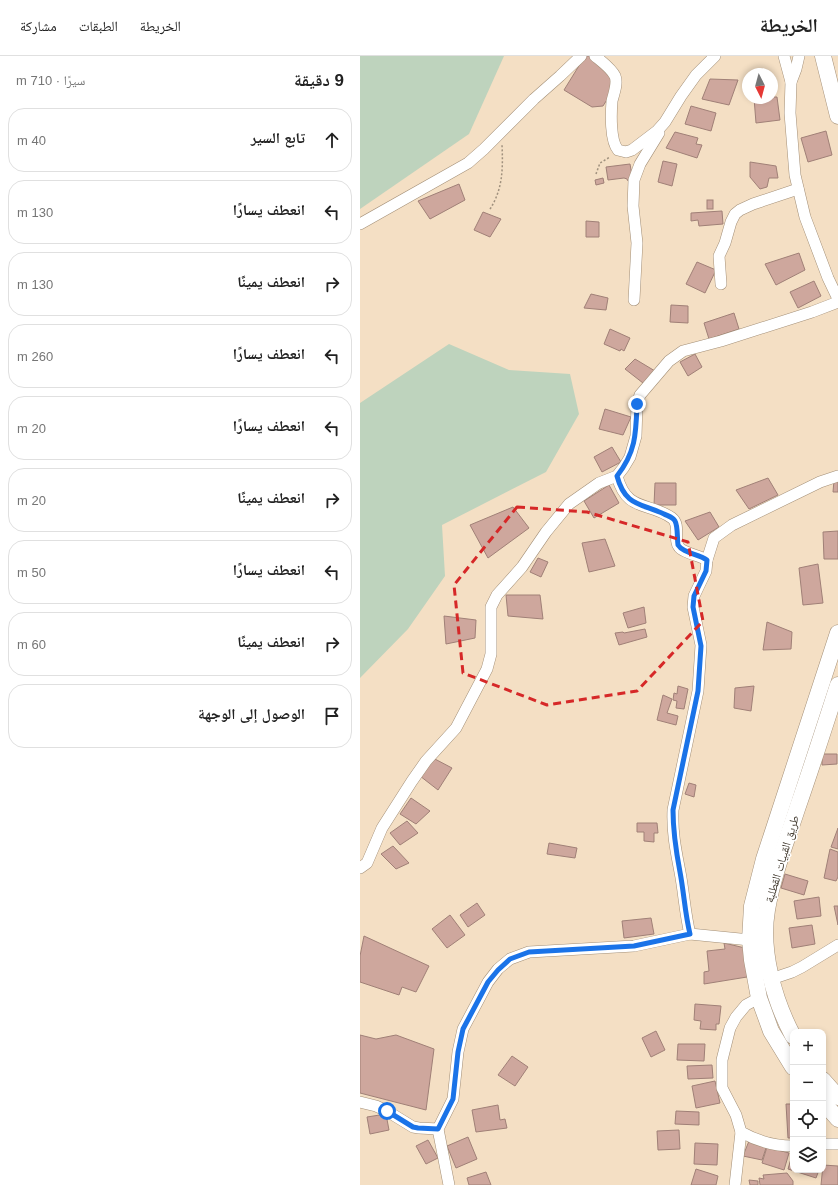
<!DOCTYPE html>
<html lang="ar">
<meta charset="utf-8">
<style>
:root{--surface:#fff;--page:#f6f6f6;--text:#222;--muted:#767676;--line:#e0e0e0}
body{margin:0;font-family:Arial,"Noto Naskh Arabic",sans-serif;background:var(--page);color:var(--text);direction:rtl}
.controls{position:absolute;right:12px;bottom:12px;display:grid;overflow:hidden;border-radius:8px;box-shadow:0 2px 6px #0003}
.controls button{width:36px;height:36px;display:grid;place-items:center;padding:0;border:0;border-bottom:1px solid var(--line);background:var(--surface);color:var(--text);font:20px sans-serif}
.compass{position:absolute;left:382px;top:12px;width:36px;height:36px;border-radius:50%;background:var(--surface);box-shadow:0 2px 6px #0003;rotate:174deg}
.stop{position:absolute;width:12px;height:12px;margin:-9px;border:3px solid #1a73e8;border-radius:50%;background:#fff}
.stop.end{background:#1a73e8;border-color:#fff;box-shadow:0 1px 4px #0008}
.list{margin:0;padding:0;list-style:none}
h2{display:flex;justify-content:space-between;align-items:center;height:52px;margin:0;padding:0 16px;font-size:17px}
h2 small{font-size:13px;font-weight:400;color:var(--muted)}
.list li{display:grid;grid-template-columns:26px 1fr auto;gap:12px;align-items:center;box-sizing:border-box;height:64px;margin:0 8px 8px;padding:0 8px;border:1px solid var(--line);border-radius:16px}
.list b{display:block;font-size:15px;white-space:nowrap}
.list em{font-size:13px;font-style:normal;color:var(--muted)}
.icon{flex:none;width:22px;height:22px;fill:none;stroke:currentColor;stroke-width:2;stroke-linecap:round;stroke-linejoin:round}
.map{position:relative;flex:none;width:478px;height:1129px;overflow:hidden;direction:ltr}
header{display:flex;align-items:center;gap:24px;box-sizing:border-box;height:56px;padding:0 20px;background:var(--surface);border-bottom:1px solid var(--line)}
header strong{font-size:19px}
nav{display:flex;gap:22px;margin-inline-start:auto;font-size:14px}
main{display:flex}
aside{flex:1;background:var(--surface)}
.map>svg:first-child{display:block}
</style>
<header>
<strong>الخريطة</strong>
<nav><a>الخريطة</a><a>الطبقات</a><a>مشاركة</a></nav>
</header>
<main>
<div class="map">
<svg width="478" height="1129" viewBox="0 0 478 1129">
<rect width="100%" height="100%" fill="#f4dfc4"/>
<g fill="#bed3bd">
<path d="M0,0H144L109,78L0,153Z"/>
<path d="M89,288L149,314L210,318L219,358L186,416L82,469L85,520L48,573L0,622V347Z"/>
</g>
<g fill="#cea79d" stroke="#a08077">
<path d="M225,0H230L254,22L248,42L243,50L232,51L204,34Z"/>
<path d="M350,23L378,24L369,49L342,43Z"/>
<path d="M412,41H417L420,64L396,67L394,42Z"/>
<path d="M331,50L356,57L351,75L325,68Z"/>
<path d="M466,75L472,99L448,106L441,82Z"/>
<path d="M315,76L338,82L336,88L342,89L337,102L306,92Z"/>
<path d="M303,105L317,108L312,130L298,126Z"/>
<path d="M390,106L416,110L418,122H409L407,131L400,133L390,121Z"/>
<path d="M270,108L273,125H268L267,123L264,122L248,124L246,111Z"/>
<path d="M243,122L244,127L236,129L235,124Z"/>
<path d="M99,128L105,144L70,163L58,145Z"/>
<rect x="347" y="144" width="6" height="9"/>
<path d="M362,155L363,168L339,170L338,164L331,165V157Z"/>
<path d="M123,156L141,163L130,181L114,174Z"/>
<path d="M226,165L239,166V181H226Z"/>
<path d="M439,197L445,214L416,229L405,208Z"/>
<path d="M337,206L356,214L345,237L326,228Z"/>
<path d="M454,225L461,240L438,252L430,236Z"/>
<path d="M231,238L248,242L246,254L224,252Z"/>
<path d="M311,249L328,250V267L310,266Z"/>
<path d="M374,257L379,273L349,283L344,267Z"/>
<path d="M250,273L270,282L264,295L261,293L260,295L244,288Z"/>
<path d="M335,298L342,311L328,320L320,306Z"/>
<path d="M275,303L295,315L283,327L265,313Z"/>
<path d="M245,353L271,361L263,379L239,373Z"/>
<path d="M252,391L261,406L242,416L234,401Z"/>
<path d="M408,422L418,439L389,453L376,434Z"/>
<path d="M478,423V436H473L474,424Z"/>
<path d="M295,427H316V449H294Z"/>
<path d="M249,429L259,447L234,462L224,445Z"/>
<path d="M153,451L169,472L128,502L110,469Z"/>
<path d="M350,456L359,471L338,484L325,465Z"/>
<path d="M478,475V503H464L463,476Z"/>
<path d="M245,483L255,510L229,516L222,487Z"/>
<path d="M178,502L188,506L181,521L170,516Z"/>
<path d="M458,508L463,547L443,549L439,512Z"/>
<path d="M146,539H180L183,563L148,560Z"/>
<path d="M284,551L286,567L268,572L263,557Z"/>
<path d="M84,560L116,564L115,582L86,588Z"/>
<path d="M407,566L432,576L431,593L403,594Z"/>
<path d="M285,573L287,581L259,589L255,577L263,576L264,577Z"/>
<path d="M318,630L328,633L324,653L316,652L317,645L313,644L314,637L317,638Z"/>
<path d="M394,630L391,655L374,652L375,632Z"/>
<path d="M303,639L312,643L307,657L318,660L316,669L297,664Z"/>
<path d="M462,698H477V708L462,709Z"/>
<path d="M73,702L92,712L78,734L60,720Z"/>
<path d="M329,727L336,729L334,741L325,738Z"/>
<path d="M51,742L70,755L56,768L40,758Z"/>
<path d="M47,765L58,777L40,789L30,777Z"/>
<path d="M277,767H297L298,777H294V786L284,785V776H277Z"/>
<path d="M478,772V793L471,791Z"/>
<path d="M189,787L217,792L215,802L187,798Z"/>
<path d="M33,790L49,807L36,813L21,798Z"/>
<path d="M470,793L478,796V821L476,825L464,822Z"/>
<path d="M425,818L448,825L444,839L421,832Z"/>
<path d="M459,841L461,860L437,863L434,845Z"/>
<path d="M117,847L125,859L108,871L100,859Z"/>
<path d="M474,850H478V869Z"/>
<path d="M90,859L105,879L87,892L72,873Z"/>
<path d="M291,862L294,878L264,882L262,865Z"/>
<path d="M452,869L455,888L432,892L429,872Z"/>
<path d="M4,880L69,910L56,936L42,931L39,939L0,926V900Z"/>
<path d="M364,887L385,892L387,921L344,928V916L349,915L347,895L365,893Z"/>
<path d="M335,948L361,950L359,968H356V974L340,973L341,965L334,964Z"/>
<path d="M296,975L305,994L291,1001L282,982Z"/>
<path d="M0,979L16,983L36,979L74,993L66,1054L0,1037Z"/>
<path d="M318,988H345L344,1005L317,1004Z"/>
<path d="M152,1000L168,1011L155,1030L138,1019Z"/>
<path d="M352,1009L353,1022L328,1023L327,1010Z"/>
<path d="M355,1025L360,1047L336,1052L332,1030Z"/>
<path d="M426,1048H433V1082H428Z"/>
<path d="M138,1049L140,1064L145,1063L147,1072L116,1076L112,1054Z"/>
<path d="M316,1055L339,1056V1069L315,1068Z"/>
<path d="M26,1058L29,1074L10,1078L7,1061Z"/>
<path d="M319,1074L320,1093L298,1094L297,1075Z"/>
<path d="M108,1081L117,1103L96,1112L87,1090Z"/>
<path d="M68,1084L78,1102L66,1108L56,1090Z"/>
<path d="M389,1085L407,1089L402,1104L383,1100Z"/>
<path d="M335,1087L358,1088L357,1109L334,1108Z"/>
<path d="M407,1091L429,1097L424,1114L402,1107Z"/>
<path d="M433,1096V1114H459L456,1122L428,1113Z"/>
<path d="M463,1109L478,1110V1129H461Z"/>
<path d="M336,1113L358,1120L356,1129H331Z"/>
<path d="M126,1116L131,1129H109L107,1122Z"/>
<path d="M427,1117L433,1125V1129H400L399,1122L404,1123L403,1119Z"/>
<path d="M389,1124L398,1125V1129H390Z"/>
</g>
<g fill="none" stroke-linecap="round" stroke-linejoin="round">
<defs>
<g id="street">
<path d="M235,0C241,5 251,12 255,20C258,27 254,37 252,45C251,57 250,85 258,94L266,96L272,94L297,75L305,66L321,40L336,19L355,0"/>
<path d="M424,0L431,26"/>
<path d="M439,0L436,13L431,26L430,57L435,119L445,161L468,222L478,243"/>
<path d="M0,168L108,107L124,93L174,43L200,20L221,0"/>
<path d="M361,228L359,200L365,187L371,166L375,158L380,154L393,148L438,133"/>
<path d="M274,244L277,187L273,150L274,124L280,108L299,77"/>
<path d="M257,420C267,457 288,445 312,462C321,469 313,484 319,491C322,496 340,500 347,504L354,482L372,469L460,426L478,420"/>
<path d="M0,812L7,807L22,772L52,725L66,705L96,672L127,613L131,598V551L137,539L162,511L186,476L209,448L239,427L257,420L264,411L270,401L276,380L277,348L280,339L309,305L323,295L361,285L452,256L478,246"/>
<path d="M330,878C325,858 324,837 320,816C316,795 312,777 313,754L338,635L341,589L333,551L334,540L346,515L347,504"/>
<path d="M411,923L432,916L442,911L478,889"/>
<path d="M399,942L386,949L376,961L370,972L362,1004V1032L376,1059L381,1076C397,1085 415,1090 433,1090"/>
<path d="M0,1046L16,1050L27,1055L53,1071L59,1072L78,1073"/>
<path d="M463,1088H478"/>
<path d="M89,1129L78,1073L93,1043L98,996L103,973L128,926L138,913L150,903L169,896L274,890L330,878L390,884"/>
<path d="M375,1129L381,1076"/>
</g>
<g id="secondary">
<path d="M463,0L478,60"/>
<path d="M433,980C414,944 400,895 407,854C413,818 427,784 438,750C452,710 465,669 478,629"/>
<path d="M433,1011L411,975L399,942L392,904L390,884L392,850L404,803L478,577"/>
<path d="M463,1024L478,1041"/>
<path d="M463,1046L478,1063"/>
</g>
</defs>
<use href="#street" stroke="#a38f77" stroke-width="12"/>
<use href="#secondary" stroke="#a38f77" stroke-width="17"/>
<g stroke="#a0917e" stroke-width="1.5" stroke-dasharray="2 2" stroke-linecap="butt">
<path d="M236,118L240,107L250,101"/>
<path d="M130,153C143,133 143,112 142,89"/>
</g>
<use href="#street" stroke="#fff" stroke-width="11"/>
<use href="#secondary" stroke="#fff" stroke-width="16"/>
</g>
<g fill="none" stroke-linecap="round" stroke-linejoin="round">
<path stroke="#1a73e8" stroke-width="5" d="M27,1055L53,1071L58,1072L78,1073L93,1043L98,996L103,973L128,926L138,914L150,903L169,896L274,890L330,878C325,858 324,837 320,816C316,795 313,776 313,754L338,635L341,590L333,551L334,540L346,515L347,504C338,498 323,497 318,489C317,482 318,470 315,465C313,461 308,460 304,458C280,447 265,450 257,420C276,396 276,377 277,348"/>
</g>
<path fill="none" stroke="#d62828" stroke-width="3" stroke-dasharray="8 5" stroke-linejoin="round" d="M157,451L227,456L328,486L343,565L277,635L187,649L103,617L94,529Z"/>
<g text-anchor="middle" dominant-baseline="central" stroke-width="3" stroke-linejoin="round" paint-order="stroke">
<g font-size="12" fill="#423a2f" stroke="#fff">
<text transform="translate(422 803) rotate(-73)">طريق القبيات القطلبة</text>
</g>
</g>
</svg>
<div class="controls">
<button>+</button>
<button>−</button>
<button><svg class="icon" aria-label="locate" viewBox="0 0 24 24"><circle cx="12" cy="12" r="6"/><path d="M12 2v4M12 18v4M2 12h4M18 12h4"/></svg></button>
<button><svg class="icon" aria-label="layers" viewBox="0 0 24 24"><path d="M12 4l9 5-9 5-9-5zM3 14l9 5 9-5"/></svg></button>
</div>
<svg class="compass" viewBox="-18 -18 36 36"><path d="M0-13l5 13h-10z" fill="#e53935"/><path d="M0 13l5-13h-10z" fill="#767676"/></svg>
<div class="stop" style="left:27px;top:1055px"></div>
<div class="stop end" style="left:277px;top:348px"></div>
</div>
<aside>
<h2>9 دقيقة<small>سيرًا · 710 m</small></h2>
<ul class="list">
<li><svg class="icon" aria-label="ahead" viewBox="0 0 24 24"><path d="M12 20V5M6 11l6-6 6 6"/></svg><div><b>تابع السير</b></div><em>40 m</em></li>
<li><svg class="icon" aria-label="left" viewBox="0 0 24 24"><path d="M17 20v-9H6M10 6l-5 5 5 5"/></svg><div><b>انعطف يسارًا</b></div><em>130 m</em></li>
<li><svg class="icon" aria-label="right" viewBox="0 0 24 24"><path d="M7 20v-9h11M14 6l5 5-5 5"/></svg><div><b>انعطف يمينًا</b></div><em>130 m</em></li>
<li><svg class="icon" aria-label="left" viewBox="0 0 24 24"><path d="M17 20v-9H6M10 6l-5 5 5 5"/></svg><div><b>انعطف يسارًا</b></div><em>260 m</em></li>
<li><svg class="icon" aria-label="left" viewBox="0 0 24 24"><path d="M17 20v-9H6M10 6l-5 5 5 5"/></svg><div><b>انعطف يسارًا</b></div><em>20 m</em></li>
<li><svg class="icon" aria-label="right" viewBox="0 0 24 24"><path d="M7 20v-9h11M14 6l5 5-5 5"/></svg><div><b>انعطف يمينًا</b></div><em>20 m</em></li>
<li><svg class="icon" aria-label="left" viewBox="0 0 24 24"><path d="M17 20v-9H6M10 6l-5 5 5 5"/></svg><div><b>انعطف يسارًا</b></div><em>50 m</em></li>
<li><svg class="icon" aria-label="right" viewBox="0 0 24 24"><path d="M7 20v-9h11M14 6l5 5-5 5"/></svg><div><b>انعطف يمينًا</b></div><em>60 m</em></li>
<li><svg class="icon" aria-label="arrive" viewBox="0 0 24 24"><path d="M6 21V4h12l-3 4 3 4H6"/></svg><div><b>الوصول إلى الوجهة</b></div></li>
</ul>
</aside>
</main>
